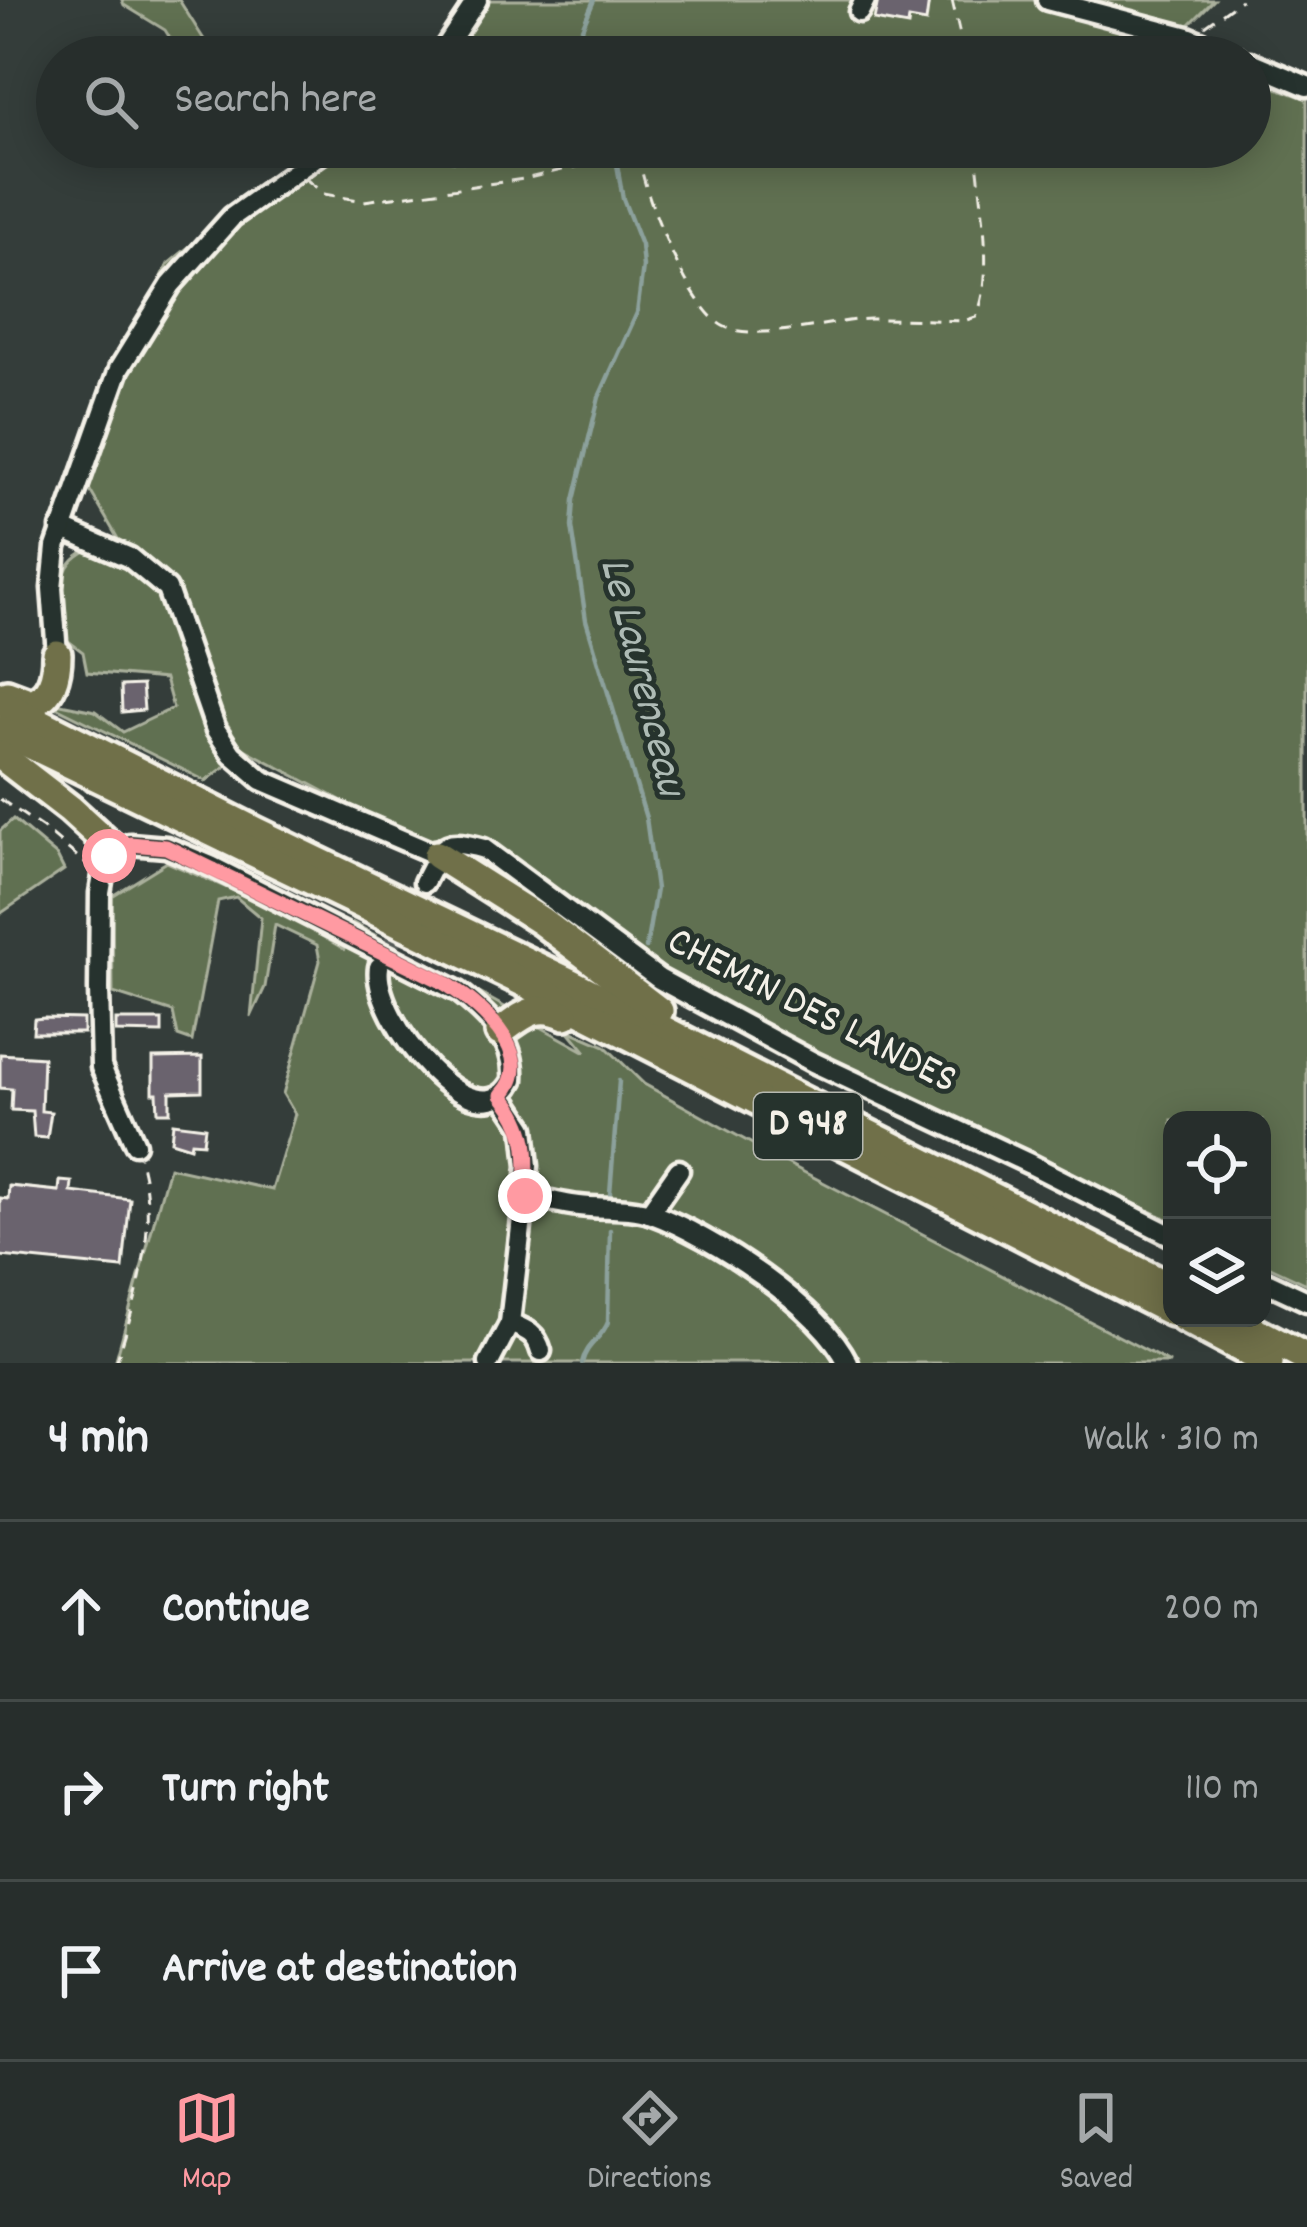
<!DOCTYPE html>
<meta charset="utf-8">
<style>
:root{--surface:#272e2c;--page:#2f3634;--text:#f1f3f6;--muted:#a4a8a9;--line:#434a48;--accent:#ff9aa2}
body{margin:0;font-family:Dekko,sans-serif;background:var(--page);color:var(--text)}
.controls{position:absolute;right:36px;bottom:36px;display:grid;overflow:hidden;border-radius:24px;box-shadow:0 6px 30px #0003}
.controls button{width:108px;height:108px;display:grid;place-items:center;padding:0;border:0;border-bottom:3px solid var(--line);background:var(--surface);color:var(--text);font:60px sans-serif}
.stop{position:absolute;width:36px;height:36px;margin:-27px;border:9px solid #ff9aa2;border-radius:50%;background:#fff}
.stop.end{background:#ff9aa2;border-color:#fff;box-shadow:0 3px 12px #0008}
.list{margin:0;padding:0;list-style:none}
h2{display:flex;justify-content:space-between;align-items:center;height:156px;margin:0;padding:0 48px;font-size:51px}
h2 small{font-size:39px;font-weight:400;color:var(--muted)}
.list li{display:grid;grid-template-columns:78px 1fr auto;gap:36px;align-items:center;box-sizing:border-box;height:180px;padding:0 48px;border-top:3px solid var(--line)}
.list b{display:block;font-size:45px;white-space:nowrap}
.list em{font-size:39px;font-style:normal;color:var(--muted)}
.icon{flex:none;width:66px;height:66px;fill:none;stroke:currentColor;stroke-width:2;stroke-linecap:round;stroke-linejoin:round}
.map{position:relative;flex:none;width:1307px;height:1363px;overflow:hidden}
.search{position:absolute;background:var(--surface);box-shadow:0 6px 30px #0003;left:36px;right:36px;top:36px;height:132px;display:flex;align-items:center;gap:30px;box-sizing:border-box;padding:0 42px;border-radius:66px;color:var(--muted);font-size:45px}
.sheet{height:696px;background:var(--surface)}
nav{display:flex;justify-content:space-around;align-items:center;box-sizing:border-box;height:168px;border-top:3px solid var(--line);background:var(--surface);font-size:33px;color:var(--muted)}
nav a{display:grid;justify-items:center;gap:6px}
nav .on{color:var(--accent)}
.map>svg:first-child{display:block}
</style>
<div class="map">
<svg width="1307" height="1363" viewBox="0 0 1307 1363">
<rect width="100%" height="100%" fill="#343d3a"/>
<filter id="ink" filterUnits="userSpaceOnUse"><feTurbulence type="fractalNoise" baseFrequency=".00833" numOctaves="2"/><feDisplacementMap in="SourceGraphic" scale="24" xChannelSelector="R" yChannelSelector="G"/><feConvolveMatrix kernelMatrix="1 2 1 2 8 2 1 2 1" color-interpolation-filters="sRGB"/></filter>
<g filter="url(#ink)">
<g fill="#606f51" stroke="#aab09c" stroke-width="3">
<path d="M122,0H179L215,57H182L165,30L124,5Z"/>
<path d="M474,0H1214L1168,46L1194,57H426Z"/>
<path d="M1250,78L1307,99V1284L1262,1263V1120H1172V1221L811,1051L241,747L176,637L189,689L227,765L206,781L56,707V703L95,711L123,732L173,708L165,679L87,672L83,652L67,640C65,599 49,565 92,548L136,570L74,463L168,264L310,147H1250Z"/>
<path d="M13,819L57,856L64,870L0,914V831Z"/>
<path d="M167,862L274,908L344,949L353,923L586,1052L568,1030L605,1046L644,1084L794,1167L1170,1363H115L169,1167L272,1190L295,1114L283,1094L320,961L317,945L275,925L265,987L251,1017L261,918L236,897L218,901L192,1041L178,1036L173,1012L113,993L112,896Z"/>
</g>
<path fill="#466b69" stroke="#8ca19c" stroke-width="3" d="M418,147H518L515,153C486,164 445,166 418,151Z"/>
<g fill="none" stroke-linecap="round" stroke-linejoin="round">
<g stroke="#8ca19c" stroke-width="4.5">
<path d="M587,57L582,28L594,0"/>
<path d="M614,147L623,199L641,245L643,267L637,313L599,397L574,500L572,527L586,620L646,818L656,889L646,948"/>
<path d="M610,1193L619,1081"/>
<path d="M582,1363C586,1344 602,1339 608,1322L610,1230"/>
</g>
</g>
<g fill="#6a646e" stroke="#f4f1e8" stroke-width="3">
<path d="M878,0H929L926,22L909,19L908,26L874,20Z"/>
<path d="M142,685L144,710L122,712L121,686Z"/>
<path d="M44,1018L83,1019V1033H33L34,1019Z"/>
<path d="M116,1020H162V1033L116,1032Z"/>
<path d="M0,1054L43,1057L41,1111L51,1112L47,1138L34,1137L32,1111L11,1110L12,1089L0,1088Z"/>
<path d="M202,1057V1091L170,1092V1112H158L157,1093H153V1058Z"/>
<path d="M173,1123L205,1127L203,1143L191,1142L190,1147L171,1141Z"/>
<path d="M60,1181L72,1182L71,1192L130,1199L123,1268L0,1256V1198L8,1199L9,1186L59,1191Z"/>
</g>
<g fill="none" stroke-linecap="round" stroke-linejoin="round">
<path stroke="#515854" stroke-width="18" stroke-dasharray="18 9" stroke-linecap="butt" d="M379,967L424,882"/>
<defs>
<g id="minor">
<path d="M1047,0L1188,37L1237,57"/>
<path d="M859,12L865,0"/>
<path d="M439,57L477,0"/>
<path d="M1250,62L1307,86"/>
<path d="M61,528L130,558L167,589L216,730L232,754L262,780L437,855"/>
<path d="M57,654L52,588L56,547L119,369L171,285L232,217L330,147"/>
<path d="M424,882C444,846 439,837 484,849L659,979L813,1062L1030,1164L1172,1236"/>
<path d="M135,1144L101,1067L99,989L100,893L105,864L116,851L130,844L166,847L211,866L459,992C488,1015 516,1040 513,1080C478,1149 371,1018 379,967"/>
<path d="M525,1195C543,1199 561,1204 579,1206C603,1209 630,1206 652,1214C712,1236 820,1306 848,1363"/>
<path d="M649,1213L679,1170"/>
<path d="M1262,1280L1307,1301"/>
<path d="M510,1323C527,1330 536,1333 541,1351"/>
<path d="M489,1363L510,1323L528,1166L524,1128L502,1095"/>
</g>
<g id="highway">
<path d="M7,694L31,703C52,697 57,674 57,654"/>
<path d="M0,702L255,831L569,982L1172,1288"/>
<path d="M0,730L556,998L1172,1312"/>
<path d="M0,755L70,809L116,851"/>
<path d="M437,855L541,921L659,1011"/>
<path d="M500,1032C524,1015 536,1002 565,1015"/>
<path d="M1184,1318L1269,1363"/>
<path d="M1231,1318L1307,1358"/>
</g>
</defs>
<use href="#minor" stroke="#f4f1e8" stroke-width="27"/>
<use href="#highway" stroke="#f4f1e8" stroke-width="36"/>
<g stroke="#f4f1e8" stroke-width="3" stroke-dasharray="12 9" stroke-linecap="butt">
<path d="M952,0L965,57"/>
<path d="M1205,26L1241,0"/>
<path d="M307,180L324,194L364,201L524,179L626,155L640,163C646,199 690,309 723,326C755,343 832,320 870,319C901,319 932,320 963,321L976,317C996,274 979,195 976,147"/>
<path d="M0,799L43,828L91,868"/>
<path d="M116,1363C137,1298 160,1225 139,1157"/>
</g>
<use href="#minor" stroke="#26332d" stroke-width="18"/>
<use href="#highway" stroke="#6f704a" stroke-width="27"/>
</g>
</g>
<g fill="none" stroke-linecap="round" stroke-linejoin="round" filter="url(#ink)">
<path stroke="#ff9aa2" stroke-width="15" d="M109,856L130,844L166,847L440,980C473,1000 542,1053 502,1095C529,1128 529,1155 525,1196"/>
</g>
<g text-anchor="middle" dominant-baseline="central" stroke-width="10" stroke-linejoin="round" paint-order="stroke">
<rect fill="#26332d" stroke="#b6b8b0" stroke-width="3" x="754" y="1093" width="108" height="66" rx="9"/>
<g font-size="39" font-weight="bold" fill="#f4f1e8">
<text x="808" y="1126">D 948</text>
</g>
<g font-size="42" fill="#f4f1e8" stroke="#26332d">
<text transform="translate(811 1013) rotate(27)">CHEMIN DES LANDES</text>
</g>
<g font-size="45" font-style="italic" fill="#aebbb5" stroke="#26332d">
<text transform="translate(640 677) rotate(76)">Le Laurenceau</text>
</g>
</g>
</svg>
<div class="controls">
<button><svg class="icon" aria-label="locate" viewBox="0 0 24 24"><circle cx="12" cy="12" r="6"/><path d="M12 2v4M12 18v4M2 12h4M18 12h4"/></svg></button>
<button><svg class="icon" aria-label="layers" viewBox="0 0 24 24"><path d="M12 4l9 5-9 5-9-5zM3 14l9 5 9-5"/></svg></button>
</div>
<div class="stop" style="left:109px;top:856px"></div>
<div class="stop end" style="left:525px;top:1196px"></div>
<div class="search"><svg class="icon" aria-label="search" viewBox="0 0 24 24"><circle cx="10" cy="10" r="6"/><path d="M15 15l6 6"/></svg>Search here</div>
</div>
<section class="sheet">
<h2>4 min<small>Walk · 310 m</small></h2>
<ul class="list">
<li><svg class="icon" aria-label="ahead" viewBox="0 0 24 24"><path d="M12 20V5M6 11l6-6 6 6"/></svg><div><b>Continue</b></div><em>200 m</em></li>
<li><svg class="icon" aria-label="right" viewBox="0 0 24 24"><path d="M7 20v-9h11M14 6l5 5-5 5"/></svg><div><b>Turn right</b></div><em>110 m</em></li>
<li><svg class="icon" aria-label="arrive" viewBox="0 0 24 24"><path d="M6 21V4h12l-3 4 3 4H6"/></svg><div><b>Arrive at destination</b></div></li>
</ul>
</section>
<nav>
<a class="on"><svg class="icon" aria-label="map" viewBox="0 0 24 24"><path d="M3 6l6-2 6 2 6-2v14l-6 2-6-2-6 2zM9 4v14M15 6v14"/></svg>Map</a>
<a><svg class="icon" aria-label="directions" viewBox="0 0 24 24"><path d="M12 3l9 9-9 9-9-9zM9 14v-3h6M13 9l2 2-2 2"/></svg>Directions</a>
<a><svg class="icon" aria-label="saved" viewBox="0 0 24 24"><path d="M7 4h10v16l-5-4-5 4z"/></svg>Saved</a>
</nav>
